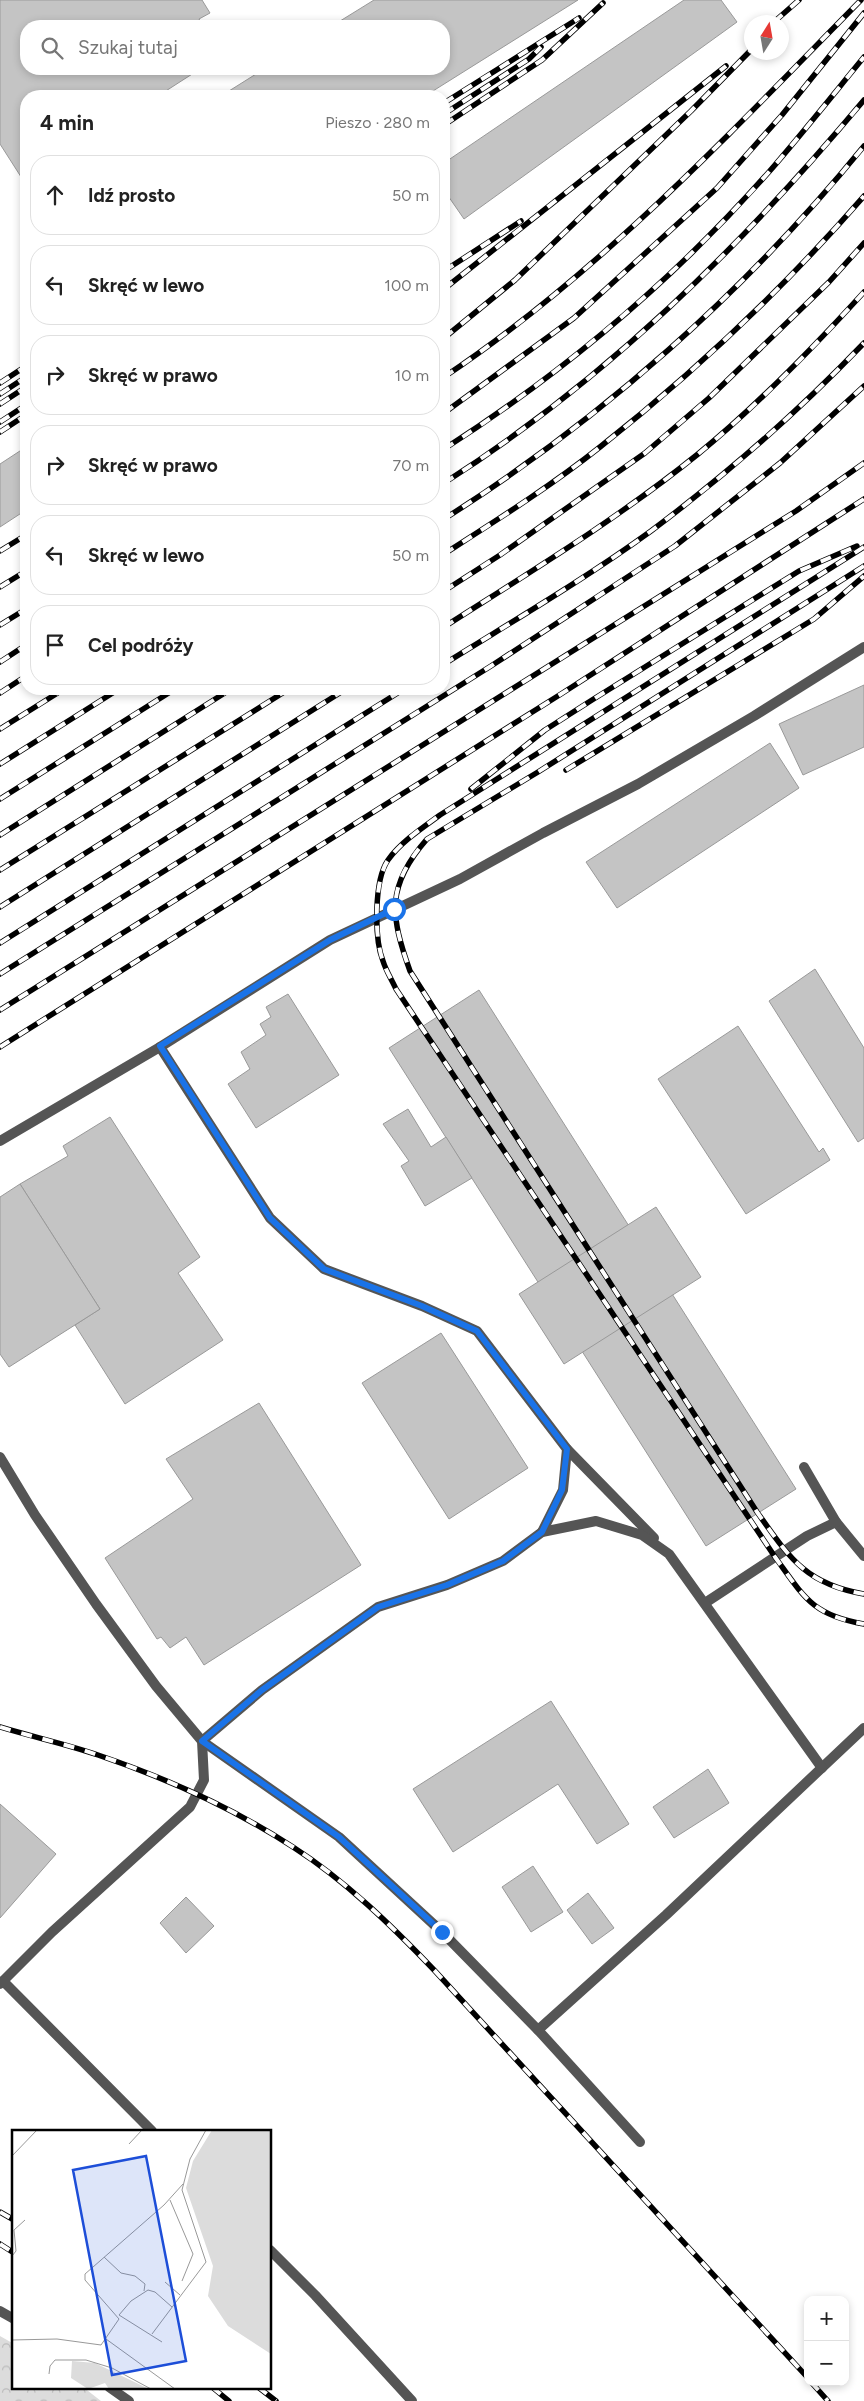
<!DOCTYPE html>
<html lang="pl">
<meta charset="utf-8">
<style>
:root{--surface:#fff;--page:#f6f6f6;--text:#222;--muted:#767676;--line:#e0e0e0}
body{margin:0;font-family:Figtree,sans-serif;background:var(--page);color:var(--text)}
.controls{position:absolute;right:15px;bottom:15px;display:grid;overflow:hidden;border-radius:10px;box-shadow:0 2px 8px #0003}
.controls button{width:45px;height:45px;display:grid;place-items:center;padding:0;border:0;border-bottom:1px solid var(--line);background:var(--surface);color:var(--text);font:25px sans-serif}
.compass{position:absolute;left:744px;top:15px;width:45px;height:45px;border-radius:50%;background:var(--surface);box-shadow:0 2px 8px #0003;rotate:11deg}
.stop{position:absolute;width:15px;height:15px;margin:-11px;border:4px solid #1a73e8;border-radius:50%;background:#fff}
.stop.end{background:#1a73e8;border-color:#fff;box-shadow:0 1px 5px #0008}
.list{margin:0;padding:0;list-style:none}
h2{display:flex;justify-content:space-between;align-items:center;height:65px;margin:0;padding:0 20px;font-size:21px}
h2 small{font-size:16px;font-weight:400;color:var(--muted)}
.list li{display:grid;grid-template-columns:32px 1fr auto;gap:15px;align-items:center;box-sizing:border-box;height:80px;margin:0 10px 10px;padding:0 10px;border:1px solid var(--line);border-radius:20px}
.list b{display:block;font-size:19px;white-space:nowrap}
.list em{font-size:16px;font-style:normal;color:var(--muted)}
.icon{flex:none;width:28px;height:28px;fill:none;stroke:currentColor;stroke-width:2;stroke-linecap:round;stroke-linejoin:round}
.map{position:relative;flex:none;width:864px;height:2401px;overflow:hidden}
.search{position:absolute;background:var(--surface);box-shadow:0 2px 8px #0003;left:20px;top:20px;width:430px;height:55px;display:flex;align-items:center;gap:12px;box-sizing:border-box;padding:0 18px;border-radius:20px;color:var(--muted);font-size:19px}
.panel{position:absolute;background:var(--surface);box-shadow:0 2px 8px #0003;left:20px;top:90px;width:430px;height:605px;border-radius:20px}
.map>svg:first-child{display:block}
</style>
<div class="map">
<svg width="864" height="2401" viewBox="0 0 864 2401">
<defs>
<pattern id="forest-crowns" width="20" height="18" patternUnits="userSpaceOnUse" patternTransform="scale(1.25)"><rect width="20" height="18" fill="#dcdcdc"/><path d="M2 6a3 3 0 1 1 6 0M12 15a3 3 0 1 1 6 0" fill="none" stroke="#bbb"/></pattern>
</defs>
<rect width="100%" height="100%" fill="#fff"/>
<path fill="url(#forest-crowns)" d="M0,2336L14,2344V2387H83L101,2401H0Z"/>
<g fill="#c4c4c4" stroke="#999">
<path d="M0,0H202L210,13L199,19L203,26H26V69H200L158,96H26V178L23,180L0,144Z"/>
<path d="M374,0H578L425,96H221L264,69H444V26H332Z"/>
<path d="M684,0H721L737,22L464,219L444,190V163Z"/>
<path d="M26,447V510L0,527V464Z"/>
<path d="M864,685V747L803,775L779,724Z"/>
<path d="M770,743L799,788L617,908L586,862Z"/>
<path d="M815,969L864,1048V1138L858,1142L769,1001Z"/>
<path d="M479,990L796,1489L706,1546L389,1048Z"/>
<path d="M288,994L339,1075L256,1128L228,1084L250,1069L241,1052L266,1035L260,1024L271,1017L266,1007Z"/>
<path d="M738,1026L819,1152L823,1148L830,1160L746,1214L658,1079Z"/>
<path d="M408,1109L431,1147L446,1137L472,1178L425,1206L401,1166L409,1161L383,1124Z"/>
<path d="M110,1117L200,1257L178,1273L223,1340L125,1404L75,1325L100,1309L20,1184L68,1156L63,1146Z"/>
<path d="M20,1184L100,1309L9,1367L0,1354V1197Z"/>
<path d="M656,1207L701,1277L564,1364L519,1294Z"/>
<path d="M441,1333L528,1468L449,1519L362,1383Z"/>
<path d="M259,1403L361,1565L204,1665L186,1637L170,1648L161,1637L157,1639L105,1558L193,1499L166,1459Z"/>
<path d="M551,1701L629,1824L597,1844L558,1784L453,1852L413,1789Z"/>
<path d="M708,1769L729,1803L674,1838L653,1807Z"/>
<path d="M0,1804L56,1854L0,1918Z"/>
<path d="M533,1866L563,1912L531,1932L502,1887Z"/>
<path d="M588,1893L614,1928L592,1944L567,1910Z"/>
<path d="M186,1897L214,1926L186,1953L160,1923Z"/>
</g>
<g fill="none" stroke-linecap="round" stroke-linejoin="round">
<g stroke="#555" stroke-width="10">
<path d="M160,1047L270,1218L324,1269L422,1306L477,1331L567,1449L563,1490L542,1532"/>
<path d="M0,1141L160,1047L330,940L460,879L543,833L638,784L754,716L864,647"/>
<path d="M567,1449L654,1538"/>
<path d="M0,1457L35,1515L96,1604L156,1686L202,1741L204,1780L190,1807L52,1932L0,1984"/>
<path d="M804,1467L836,1522L864,1556"/>
<path d="M705,1603L807,1536L836,1522"/>
<path d="M3,1981L152,2131"/>
<path d="M538,2030L666,1915L864,1728"/>
<path d="M640,2142L538,2030L442,1932L339,1837L202,1741L262,1690L378,1607L447,1585L503,1561L542,1532L596,1521L642,1535L669,1554L822,1768"/>
<path d="M270,2250L315,2295L412,2401"/>
<path d="M0,2311L14,2319"/>
<path d="M109,2387L129,2401"/>
</g>
<defs>
<g id="rail">
<path d="M774,22L799,0"/>
<path d="M444,103L579,18"/>
<path d="M444,114L529,59L541,47"/>
<path d="M444,125L542,60L603,3"/>
<path d="M444,271L521,221"/>
<path d="M444,289L726,66"/>
<path d="M444,338L515,280L691,111L752,49"/>
<path d="M444,377C601,272 729,134 861,0"/>
<path d="M0,383L26,366"/>
<path d="M0,394L26,377"/>
<path d="M0,404L26,387"/>
<path d="M444,413L574,318L717,188L782,115L864,13"/>
<path d="M0,422L26,405"/>
<path d="M0,432L26,415"/>
<path d="M444,449C563,373 674,279 768,173C801,135 832,96 864,57"/>
<path d="M444,483C607,379 740,248 864,100"/>
<path d="M444,519C602,419 746,291 864,146"/>
<path d="M864,547L440,815C422,828 401,842 388,860C374,880 374,938 383,961C386,971 392,980 396,989L775,1557C804,1597 812,1615 864,1624"/>
<path d="M0,551L26,535"/>
<path d="M444,554C497,520 551,486 600,447C696,371 784,288 864,196"/>
<path d="M864,566L538,772L427,839C386,886 390,915 410,971L757,1512C789,1557 805,1584 864,1594"/>
<path d="M0,587L26,571"/>
<path d="M444,591L500,555L645,453L709,398L829,282L864,243"/>
<path d="M0,625L26,609"/>
<path d="M444,627C530,572 619,518 698,454C758,405 812,349 864,292"/>
<path d="M0,662L26,645"/>
<path d="M444,664C513,621 585,579 651,531C727,474 798,412 864,343"/>
<path d="M0,693L26,676"/>
<path d="M0,729L64,689"/>
<path d="M0,764L119,689"/>
<path d="M566,770L814,619L864,576"/>
<path d="M471,789L545,730L592,700L799,571L857,546"/>
<path d="M0,799L175,689"/>
<path d="M0,835L231,689"/>
<path d="M0,870L289,689"/>
<path d="M0,907L346,689"/>
<path d="M0,943L404,689"/>
<path d="M0,974L491,666L675,546L780,463L864,386"/>
<path d="M0,1010L796,511L864,463"/>
<path d="M0,1047L561,694L864,499"/>
<path d="M0,1727C33,1737 66,1744 98,1755C166,1778 233,1808 293,1847C346,1881 392,1926 435,1971L808,2378"/>
<path d="M0,2212L14,2220"/>
<path d="M0,2244L14,2253"/>
<path d="M811,2382L828,2401"/>
<path d="M212,2387L229,2401"/>
<path d="M258,2387L276,2401"/>
</g>
</defs>
<use href="#rail" stroke="#000" stroke-width="5.5"/>
<use href="#rail" stroke="#fff" stroke-width="4" stroke-dasharray="11" stroke-linecap="butt"/>
</g>
<g fill="none" stroke-linecap="round" stroke-linejoin="round">
<path stroke="#1a73e8" stroke-width="6" d="M394,909L330,940L160,1046L270,1218L324,1269L422,1306L477,1331L567,1449L562,1490L542,1532L503,1561L447,1585L378,1607L262,1690L202,1741L339,1837L442,1932"/>
</g>
<g transform="translate(12 2130)">
<rect width="259" height="259" fill="#fff"/>
<path d="M200,0H259V224L216,196L196,166L201,136L174,58L181,31ZM60,231L83,233L137,259H97L93,253L76,259L59,248Z" fill="#dcdcdc"/>
<path fill="none" stroke="#999" stroke-width="1" d="M117,14L130,0M0,26L25,0M158,70L181,124L170,151M0,126L4,121L2,100L13,90M92,127L109,143L123,146L133,154L132,161M153,152L168,165M140,204L194,132L170,60L178,29L194,0M94,209L163,259M0,210L45,209L89,215L107,189L73,150V144L152,75L171,54M150,212L107,185L119,171L136,160L143,162L160,177M37,244L38,236L43,230H74L100,238L139,259"/>
<path fill="#1d4ed8" fill-opacity="0.15" stroke="#1d4ed8" stroke-width="2.5" d="M134,26L174,231L100,245L61,40Z"/>
<rect width="259" height="259" fill="none" stroke="#000" stroke-width="2.5"/>
</g>
</svg>
<div class="controls">
<button>+</button>
<button>−</button>
</div>
<svg class="compass" viewBox="-18 -18 36 36"><path d="M0-13l5 13h-10z" fill="#e53935"/><path d="M0 13l5-13h-10z" fill="#767676"/></svg>
<div class="stop" style="left:394px;top:909px"></div>
<div class="stop end" style="left:442px;top:1932px"></div>
<div class="search"><svg class="icon" aria-label="search" viewBox="0 0 24 24"><circle cx="10" cy="10" r="6"/><path d="M15 15l6 6"/></svg>Szukaj tutaj</div>
<section class="panel">
<h2>4 min<small>Pieszo · 280 m</small></h2>
<ul class="list">
<li><svg class="icon" aria-label="ahead" viewBox="0 0 24 24"><path d="M12 20V5M6 11l6-6 6 6"/></svg><div><b>Idź prosto</b></div><em>50 m</em></li>
<li><svg class="icon" aria-label="left" viewBox="0 0 24 24"><path d="M17 20v-9H6M10 6l-5 5 5 5"/></svg><div><b>Skręć w lewo</b></div><em>100 m</em></li>
<li><svg class="icon" aria-label="right" viewBox="0 0 24 24"><path d="M7 20v-9h11M14 6l5 5-5 5"/></svg><div><b>Skręć w prawo</b></div><em>10 m</em></li>
<li><svg class="icon" aria-label="right" viewBox="0 0 24 24"><path d="M7 20v-9h11M14 6l5 5-5 5"/></svg><div><b>Skręć w prawo</b></div><em>70 m</em></li>
<li><svg class="icon" aria-label="left" viewBox="0 0 24 24"><path d="M17 20v-9H6M10 6l-5 5 5 5"/></svg><div><b>Skręć w lewo</b></div><em>50 m</em></li>
<li><svg class="icon" aria-label="arrive" viewBox="0 0 24 24"><path d="M6 21V4h12l-3 4 3 4H6"/></svg><div><b>Cel podróży</b></div></li>
</ul>
</section>
</div>
